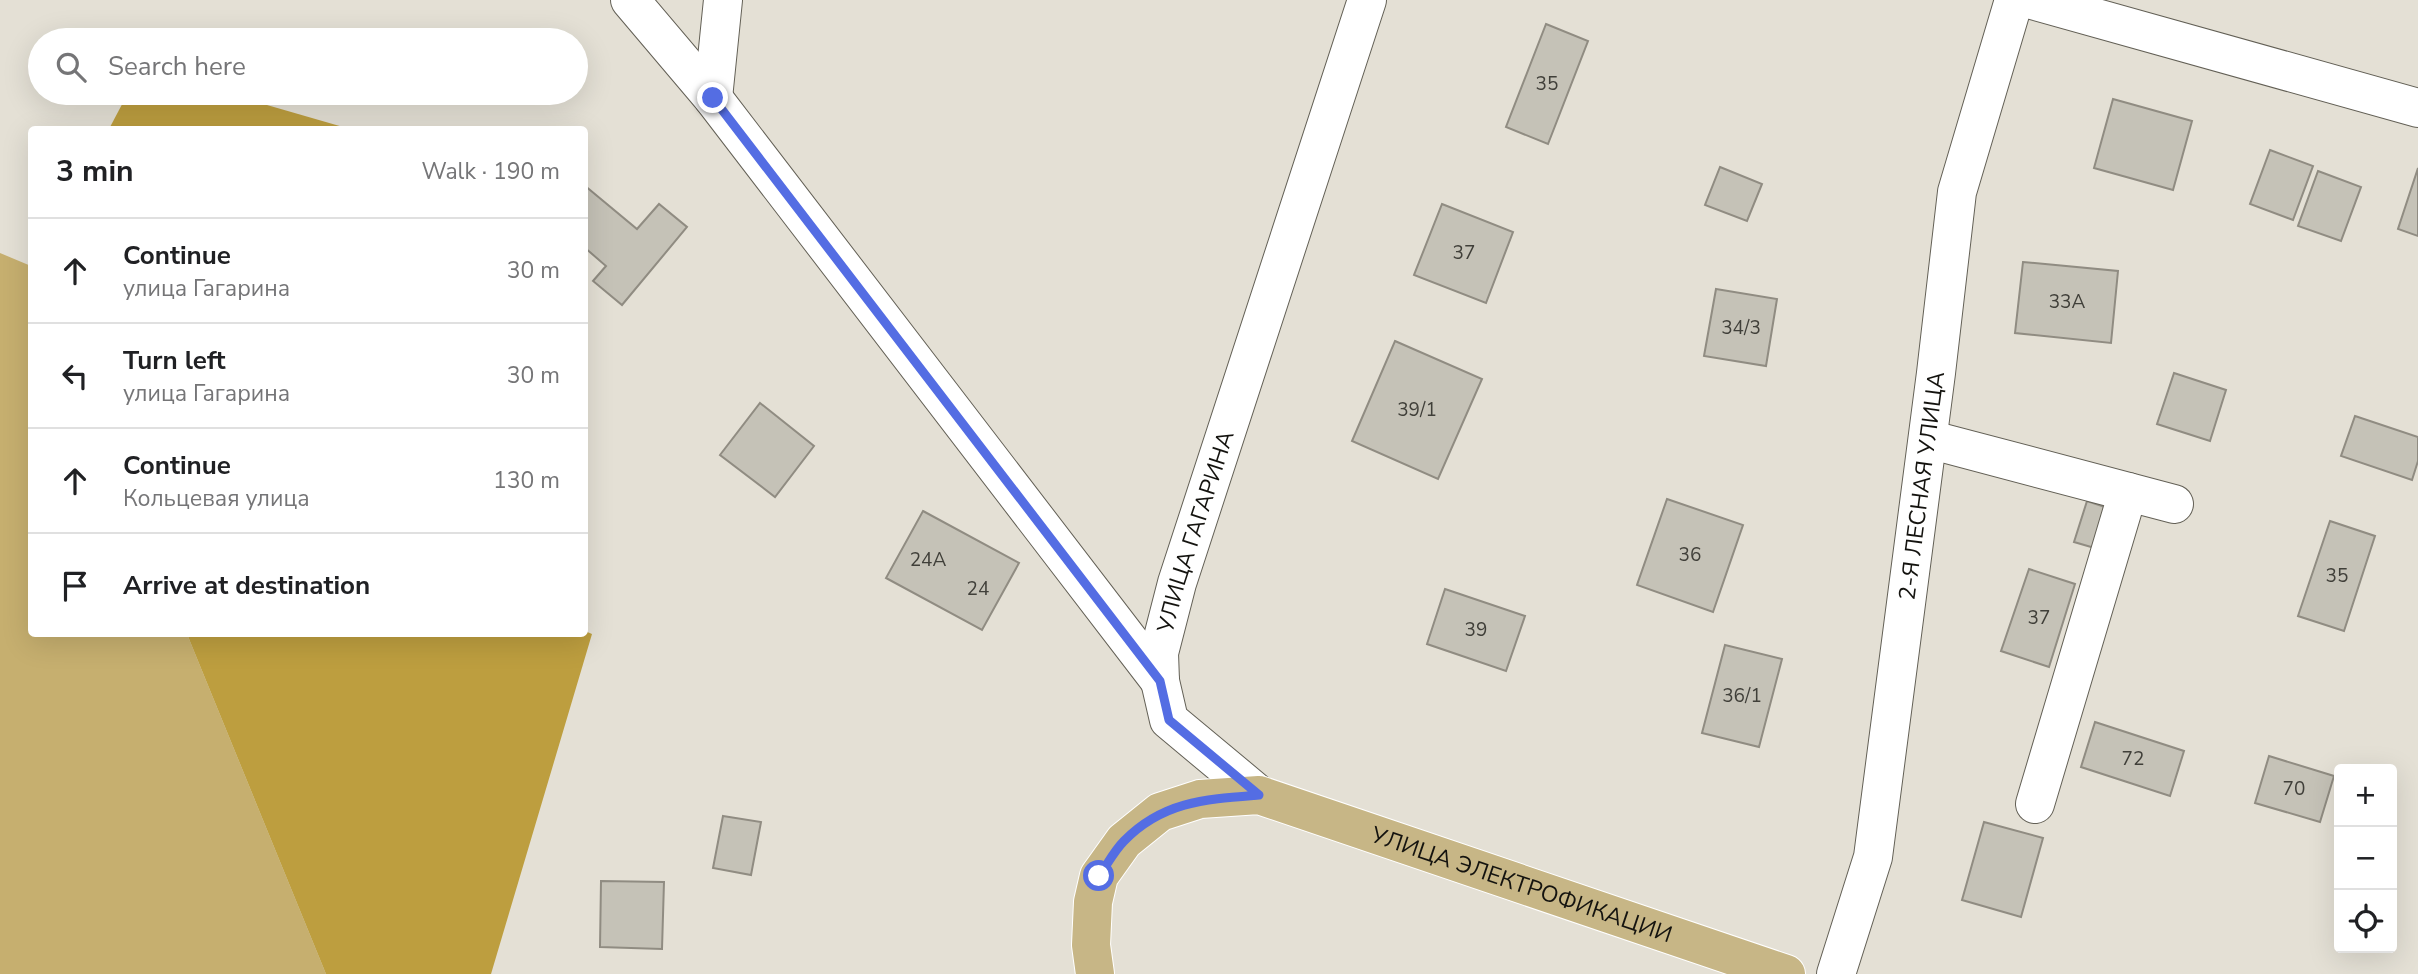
<!DOCTYPE html>
<meta charset="utf-8">
<style>
:root{--surface:#fff;--page:#f6f6f6;--text:#202124;--muted:#757577;--line:#e0e0e0}
body{margin:0;font-family:"Nunito Sans",sans-serif;background:var(--page);color:var(--text)}
.controls{position:absolute;right:21px;bottom:21px;display:grid;overflow:hidden;border-radius:7px;box-shadow:0 7px 28px #0002}
.controls button{width:63px;height:63px;display:grid;place-items:center;padding:0;border:0;border-bottom:2px solid var(--line);background:var(--surface);color:var(--text);font:35px sans-serif}
.stop{position:absolute;width:21px;height:21px;margin:-16px;border:5px solid #546de3;border-radius:50%;background:#fff}
.stop.end{background:#546de3;border-color:#fff;box-shadow:0 2px 7px #0008}
.list{margin:0;padding:0;list-style:none}
h2{display:flex;justify-content:space-between;align-items:center;height:91px;margin:0;padding:0 28px;font-size:30px}
h2 small{font-size:23px;font-weight:400;color:var(--muted)}
.list li{display:grid;grid-template-columns:46px 1fr auto;gap:21px;align-items:center;box-sizing:border-box;height:105px;padding:0 28px;border-top:2px solid var(--line)}
.list b{display:block;font-size:26px;white-space:nowrap}
.list p{margin:0;font-size:23px;white-space:nowrap;color:var(--muted)}
.list em{font-size:23px;font-style:normal;color:var(--muted)}
.icon{flex:none;width:38px;height:38px;fill:none;stroke:currentColor;stroke-width:2;stroke-linecap:round;stroke-linejoin:round}
.map{position:relative;flex:none;width:2418px;height:974px;overflow:hidden}
.search{position:absolute;background:var(--surface);box-shadow:0 7px 28px #0002;left:28px;top:28px;width:560px;height:77px;display:flex;align-items:center;gap:18px;box-sizing:border-box;padding:0 24px;border-radius:38px;color:var(--muted);font-size:26px}
.panel{position:absolute;background:var(--surface);box-shadow:0 7px 28px #0002;left:28px;top:126px;width:560px;height:511px;border-radius:7px}
.map>svg:first-child{display:block}
</style>
<div class="map">
<svg width="2418" height="974" viewBox="0 0 2418 974">
<rect width="100%" height="100%" fill="#e4e0d5"/>
<path fill="#c6af6f" d="M0,253L31,266L32,634H187L326,974H0Z"/>
<g fill="#bd9e3f">
<path d="M128,93H225L350,129H109Z"/>
<path d="M585,631L592,634L491,974H326L187,634H584Z"/>
</g>
<g fill="#c5c2b7" stroke="#908c82" stroke-width="2">
<path d="M1546,24L1588,41L1548,144L1506,127Z"/>
<path d="M2113,99L2192,121L2173,190L2094,168Z"/>
<path d="M2270,150L2313,166L2293,220L2250,204Z"/>
<path d="M1720,167L1762,184L1747,221L1705,205Z"/>
<path d="M2418,168V236L2398,229Z"/>
<path d="M2318,171L2361,187L2341,241L2298,226Z"/>
<path d="M584,185L637,229L659,204L687,227L622,305L593,281L606,266L584,247Z"/>
<path d="M1442,204L1513,232L1486,303L1414,275Z"/>
<path d="M2023,262L2118,271L2111,343L2015,333Z"/>
<path d="M1716,289L1777,299L1766,366L1704,356Z"/>
<path d="M1395,341L1482,379L1438,479L1352,441Z"/>
<path d="M2174,373L2226,390L2210,441L2157,424Z"/>
<path d="M760,403L814,446L775,497L720,455Z"/>
<path d="M2355,416L2418,437V461L2412,480L2341,456Z"/>
<path d="M1667,499L1743,525L1713,612L1637,585Z"/>
<path d="M2087,501L2111,509L2098,549L2074,542Z"/>
<path d="M923,511L1019,563L982,630L886,578Z"/>
<path d="M2330,521L2375,536L2344,631L2298,616Z"/>
<path d="M2029,569L2075,584L2049,667L2001,651Z"/>
<path d="M1445,589L1525,616L1506,671L1427,644Z"/>
<path d="M1725,645L1782,659L1759,747L1702,733Z"/>
<path d="M2095,722L2184,751L2170,796L2081,767Z"/>
<path d="M2269,756L2334,776L2320,822L2255,803Z"/>
<path d="M723,816L761,822L751,875L713,868Z"/>
<path d="M1984,822L2043,838L2021,917L1962,900Z"/>
<path d="M601,881L664,882L662,949L600,947Z"/>
</g>
<g fill="none" stroke-linecap="round" stroke-linejoin="round">
<defs>
<g id="minor">
<path d="M630,0L713,98L1160,681"/>
<path d="M2032,0L2418,108"/>
<path d="M713,98L723,0"/>
<path d="M1928,439L2174,504"/>
<path id="s1" d="M1259,795L1169,720L1160,681L1159,653L1177,583L1367,0"/>
<path d="M2035,804L2128,492"/>
<path id="s2" d="M1836,974L1873,857L1936,373L1957,192L2014,0"/>
</g>
<g id="primary">
<path id="s3" d="M1095,974L1091,945L1093,902L1099,876L1124,841L1160,812L1200,799L1259,795L1786,974"/>
</g>
</defs>
<use href="#minor" stroke="#636056" stroke-width="40"/>
<use href="#primary" stroke="#fff" stroke-width="40"/>
<use href="#minor" stroke="#fff" stroke-width="38"/>
<use href="#primary" stroke="#c7b686" stroke-width="38"/>
</g>
<g fill="none" stroke-linecap="round" stroke-linejoin="round">
<path stroke="#546de3" stroke-width="9" d="M713,98L1160,681L1169,720L1259,795C1207,799 1163,801 1124,841C1114,851 1107,865 1099,876"/>
</g>
<g text-anchor="middle" dominant-baseline="central" stroke-width="6" stroke-linejoin="round" paint-order="stroke">
<g font-size="19" fill="#403f39">
<text x="1547" y="84">35</text>
<text x="1464" y="253">37</text>
<text x="2067" y="302">33А</text>
<text x="1741" y="328">34/3</text>
<text x="1417" y="410">39/1</text>
<text x="1690" y="555">36</text>
<text x="928" y="560">24А</text>
<text x="2337" y="576">35</text>
<text x="978" y="589">24</text>
<text x="2039" y="618">37</text>
<text x="1476" y="630">39</text>
<text x="1742" y="696">36/1</text>
<text x="2133" y="759">72</text>
<text x="2294" y="789">70</text>
</g>
<g font-size="23" fill="#14130f" stroke="#e4e0d5">
<text stroke="none"><textPath href="#s2" startOffset="497">2-Я ЛЕСНАЯ УЛИЦА</textPath></text>
<text stroke="none"><textPath href="#s1" startOffset="312">УЛИЦА ГАГАРИНА</textPath></text>
<text stroke="none"><textPath href="#s3" startOffset="567">УЛИЦА ЭЛЕКТРОФИКАЦИИ</textPath></text>
</g>
</g>
</svg>
<div class="controls">
<button>+</button>
<button>−</button>
<button><svg class="icon" aria-label="locate" viewBox="0 0 24 24"><circle cx="12" cy="12" r="6"/><path d="M12 2v4M12 18v4M2 12h4M18 12h4"/></svg></button>
</div>
<div class="stop" style="left:1099px;top:876px"></div>
<div class="stop end" style="left:713px;top:98px"></div>
<div class="search"><svg class="icon" aria-label="search" viewBox="0 0 24 24"><circle cx="10" cy="10" r="6"/><path d="M15 15l6 6"/></svg>Search here</div>
<section class="panel">
<h2>3 min<small>Walk · 190 m</small></h2>
<ul class="list">
<li><svg class="icon" aria-label="ahead" viewBox="0 0 24 24"><path d="M12 20V5M6 11l6-6 6 6"/></svg><div><b>Continue</b><p>улица Гагарина</p></div><em>30 m</em></li>
<li><svg class="icon" aria-label="left" viewBox="0 0 24 24"><path d="M17 20v-9H6M10 6l-5 5 5 5"/></svg><div><b>Turn left</b><p>улица Гагарина</p></div><em>30 m</em></li>
<li><svg class="icon" aria-label="ahead" viewBox="0 0 24 24"><path d="M12 20V5M6 11l6-6 6 6"/></svg><div><b>Continue</b><p>Кольцевая улица</p></div><em>130 m</em></li>
<li><svg class="icon" aria-label="arrive" viewBox="0 0 24 24"><path d="M6 21V4h12l-3 4 3 4H6"/></svg><div><b>Arrive at destination</b></div></li>
</ul>
</section>
</div>
